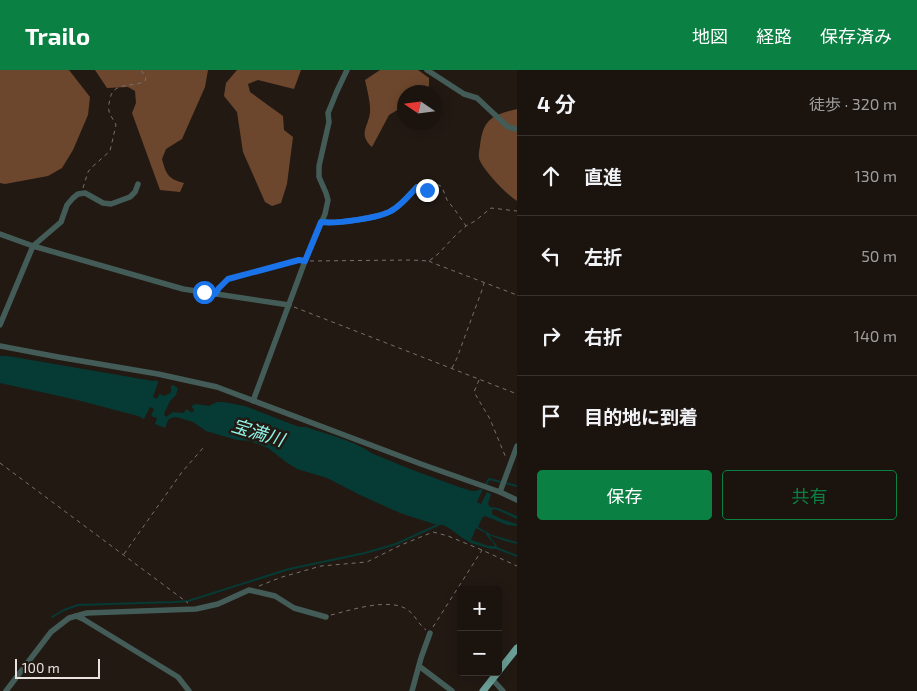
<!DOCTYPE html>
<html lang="ja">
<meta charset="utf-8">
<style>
:root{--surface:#1a130e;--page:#231c17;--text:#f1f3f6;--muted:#9f9e9e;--line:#38322e;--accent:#0b8043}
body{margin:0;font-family:"Exo 2","Noto Sans JP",sans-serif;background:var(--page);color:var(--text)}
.controls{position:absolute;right:15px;bottom:15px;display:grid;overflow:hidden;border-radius:5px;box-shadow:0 2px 12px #0003}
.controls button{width:45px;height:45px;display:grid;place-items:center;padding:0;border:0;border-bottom:1px solid var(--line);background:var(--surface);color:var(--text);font:25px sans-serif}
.compass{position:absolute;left:397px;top:15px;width:45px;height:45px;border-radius:50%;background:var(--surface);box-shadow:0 2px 12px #0003;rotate:283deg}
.scale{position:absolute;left:15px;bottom:12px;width:85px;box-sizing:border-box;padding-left:5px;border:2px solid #e9e2de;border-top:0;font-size:14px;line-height:18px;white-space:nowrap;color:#e9e2de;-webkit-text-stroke:4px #221913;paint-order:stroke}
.stop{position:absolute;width:15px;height:15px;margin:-11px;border:4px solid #1a73e8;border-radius:50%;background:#fff}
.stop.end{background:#1a73e8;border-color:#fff;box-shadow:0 1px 5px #0008}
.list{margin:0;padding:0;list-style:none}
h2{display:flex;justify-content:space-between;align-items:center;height:65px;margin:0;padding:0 20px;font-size:21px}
h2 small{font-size:16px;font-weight:400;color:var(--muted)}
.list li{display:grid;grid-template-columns:32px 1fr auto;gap:15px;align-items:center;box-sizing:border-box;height:80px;padding:0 20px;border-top:1px solid var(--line)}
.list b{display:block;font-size:19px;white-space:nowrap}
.list em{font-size:16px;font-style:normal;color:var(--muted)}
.actions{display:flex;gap:10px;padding:15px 20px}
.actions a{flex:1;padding:11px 0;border:1px solid var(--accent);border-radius:5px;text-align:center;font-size:18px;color:var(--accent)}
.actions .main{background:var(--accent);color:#fff}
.icon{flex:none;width:28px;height:28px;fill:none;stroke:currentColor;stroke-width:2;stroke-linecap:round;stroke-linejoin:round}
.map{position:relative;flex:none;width:517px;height:621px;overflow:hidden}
header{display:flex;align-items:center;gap:30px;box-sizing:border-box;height:70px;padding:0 25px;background:var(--accent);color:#fff}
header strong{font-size:24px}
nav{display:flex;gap:28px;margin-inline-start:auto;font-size:18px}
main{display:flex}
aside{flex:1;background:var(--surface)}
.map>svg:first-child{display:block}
</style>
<header>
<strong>Trailo</strong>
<nav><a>地図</a><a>経路</a><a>保存済み</a></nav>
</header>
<main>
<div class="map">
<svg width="517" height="621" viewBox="0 0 517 621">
<rect width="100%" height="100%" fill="#221913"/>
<g fill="#6d472d">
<path d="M0,0H69L90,27L88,45L73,80L62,98L48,106L5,114L0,113Z"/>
<path d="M95,0H208L205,17L182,69L166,79L162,89C166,104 168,109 184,113L180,122L160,120L132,43L136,33L135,21L128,17L107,18Z"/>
<path d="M237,0H301L294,19L258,10L248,14L250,22L283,46L284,60L293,67L287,114L281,133L272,136L265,132L243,82L237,42L224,26L226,13Z"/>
<path d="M380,0H418L429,8V15L426,22H404V36L389,45L372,77C358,64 368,57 370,43C371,34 367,19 365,10Z"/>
<path d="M517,39V131C506,124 486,103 480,91C478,87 479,81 480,76C483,49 492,45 517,39Z"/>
</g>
<path fill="#063a35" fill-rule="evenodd" d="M0,286H8L153,311L157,310L158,313L153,327L157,329L159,324L165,326L166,325L169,324L171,322V316L173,315L178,318L176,325L170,331L164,344L166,347L173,342L184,343L186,339L191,342H193L194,340L191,336L196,334L209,336L217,332H223L245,336L291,354L300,357H306C323,363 358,372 371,383L410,399L459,417L472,421H476L481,419H483L477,432L481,434L487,422L491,424L488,434L490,437L498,438L517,446V449L495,439L492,440V444L501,449L517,454V456L507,455L485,446L482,448L478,457L492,465L517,472V474L505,471L489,465C491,470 496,472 497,477L517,485V487L496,479H491L471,473L464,469L449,458L443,455L434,454L400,443L360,425L327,408L297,399L286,392L268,378L250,371L237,370L206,361L193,352L176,347L171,348L168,350L165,358L155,354L157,348L151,346L154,339L150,337L144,349L138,346L77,330L0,313ZM476,458L486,463C487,469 494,471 495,476H489L471,470Z"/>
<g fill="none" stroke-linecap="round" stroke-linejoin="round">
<g stroke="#063a35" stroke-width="2">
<path d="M486,414L489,409L517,416"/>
<path d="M52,547L64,540L78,535L174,532L188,531L289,499L365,483L396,474L440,454"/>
</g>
<g stroke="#79716c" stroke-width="1" stroke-dasharray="4 4" stroke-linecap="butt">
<path d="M83,118L88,102L91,98L110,81L116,55C114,50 110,46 109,41C108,38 109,33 110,29C113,11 133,18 145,11L146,8L141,0"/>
<path d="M423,119L427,120L435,115H439L442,117L447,130L455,140L466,156"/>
<path d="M310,191L411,190L429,191L438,184L455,166L466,156L475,151L491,138L517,141"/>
<path d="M429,191L433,193L517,225"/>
<path d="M219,218L228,209L299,190"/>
<path d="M294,237L517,324"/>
<path d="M452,298L457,288L482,220L484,213"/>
<path d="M479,310L474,322L490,349L506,388"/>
<path d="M0,393L188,533"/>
<path d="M124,484L182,402L203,378"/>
<path d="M259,516L282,507L321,496L367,492L401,475L433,462L448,466L482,480L517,496"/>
<path d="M331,545C351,540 390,527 408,540C415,545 419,555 426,560"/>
<path d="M433,557L482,480"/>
</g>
<g stroke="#445c58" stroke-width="5.5">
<path d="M427,0L464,24L477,28L508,57L517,59"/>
<path d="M321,152C336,154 379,148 391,141C402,135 409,125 417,117"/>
<path d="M0,164L33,176L183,219L289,235"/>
<path d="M0,255L33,176L61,152L67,135L73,128L78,124L85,123L103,133L111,134L130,127L135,122L138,114"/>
<path d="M0,276L58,287L158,304L217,317L421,394L500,422L517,430"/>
<path d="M253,331L305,191L325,144L328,130L326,123L319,107V96L329,52L328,43L337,21L347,0"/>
<path d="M500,422L517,376"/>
<path d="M76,546L83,549L178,607L189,621"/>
<path d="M419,596L452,621"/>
<path d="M492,609L503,621"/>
<path d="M6,621L51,562L69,548L87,543L196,539L218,534L249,520L275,526L294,538L326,547"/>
<path d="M412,621L421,588L430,563"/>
</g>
<g stroke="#6a9e96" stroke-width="7">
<path d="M498,602L517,578"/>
<path d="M483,621L498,602"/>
</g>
</g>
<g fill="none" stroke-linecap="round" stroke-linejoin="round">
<path stroke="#1a73e8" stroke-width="6" d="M204,222L215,224L219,218L228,209L299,190L305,191L321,152C336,154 379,148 391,141C402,135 409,125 417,117L427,120"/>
</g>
<g text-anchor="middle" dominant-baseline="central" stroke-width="5" stroke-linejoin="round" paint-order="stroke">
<g font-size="18" font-style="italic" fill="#91f5e8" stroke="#221913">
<text transform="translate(258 362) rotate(17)">宝満川</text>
</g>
</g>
</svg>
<div class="controls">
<button>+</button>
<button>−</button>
</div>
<svg class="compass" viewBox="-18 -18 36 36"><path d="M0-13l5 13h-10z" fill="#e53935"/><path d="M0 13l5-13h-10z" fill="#9f9e9e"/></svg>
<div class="scale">100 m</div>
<div class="stop" style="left:204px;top:222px"></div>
<div class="stop end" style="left:427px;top:120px"></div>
</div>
<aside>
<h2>4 分<small>徒歩 · 320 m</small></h2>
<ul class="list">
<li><svg class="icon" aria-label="ahead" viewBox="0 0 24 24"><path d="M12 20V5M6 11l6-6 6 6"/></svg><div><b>直進</b></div><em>130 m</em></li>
<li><svg class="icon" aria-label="left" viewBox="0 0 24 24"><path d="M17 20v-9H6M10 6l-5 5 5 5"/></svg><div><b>左折</b></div><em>50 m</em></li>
<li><svg class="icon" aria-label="right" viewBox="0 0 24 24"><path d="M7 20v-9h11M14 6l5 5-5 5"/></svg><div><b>右折</b></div><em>140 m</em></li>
<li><svg class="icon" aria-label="arrive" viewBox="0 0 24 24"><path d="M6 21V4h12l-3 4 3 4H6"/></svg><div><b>目的地に到着</b></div></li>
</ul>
<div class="actions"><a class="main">保存</a><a>共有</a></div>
</aside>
</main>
